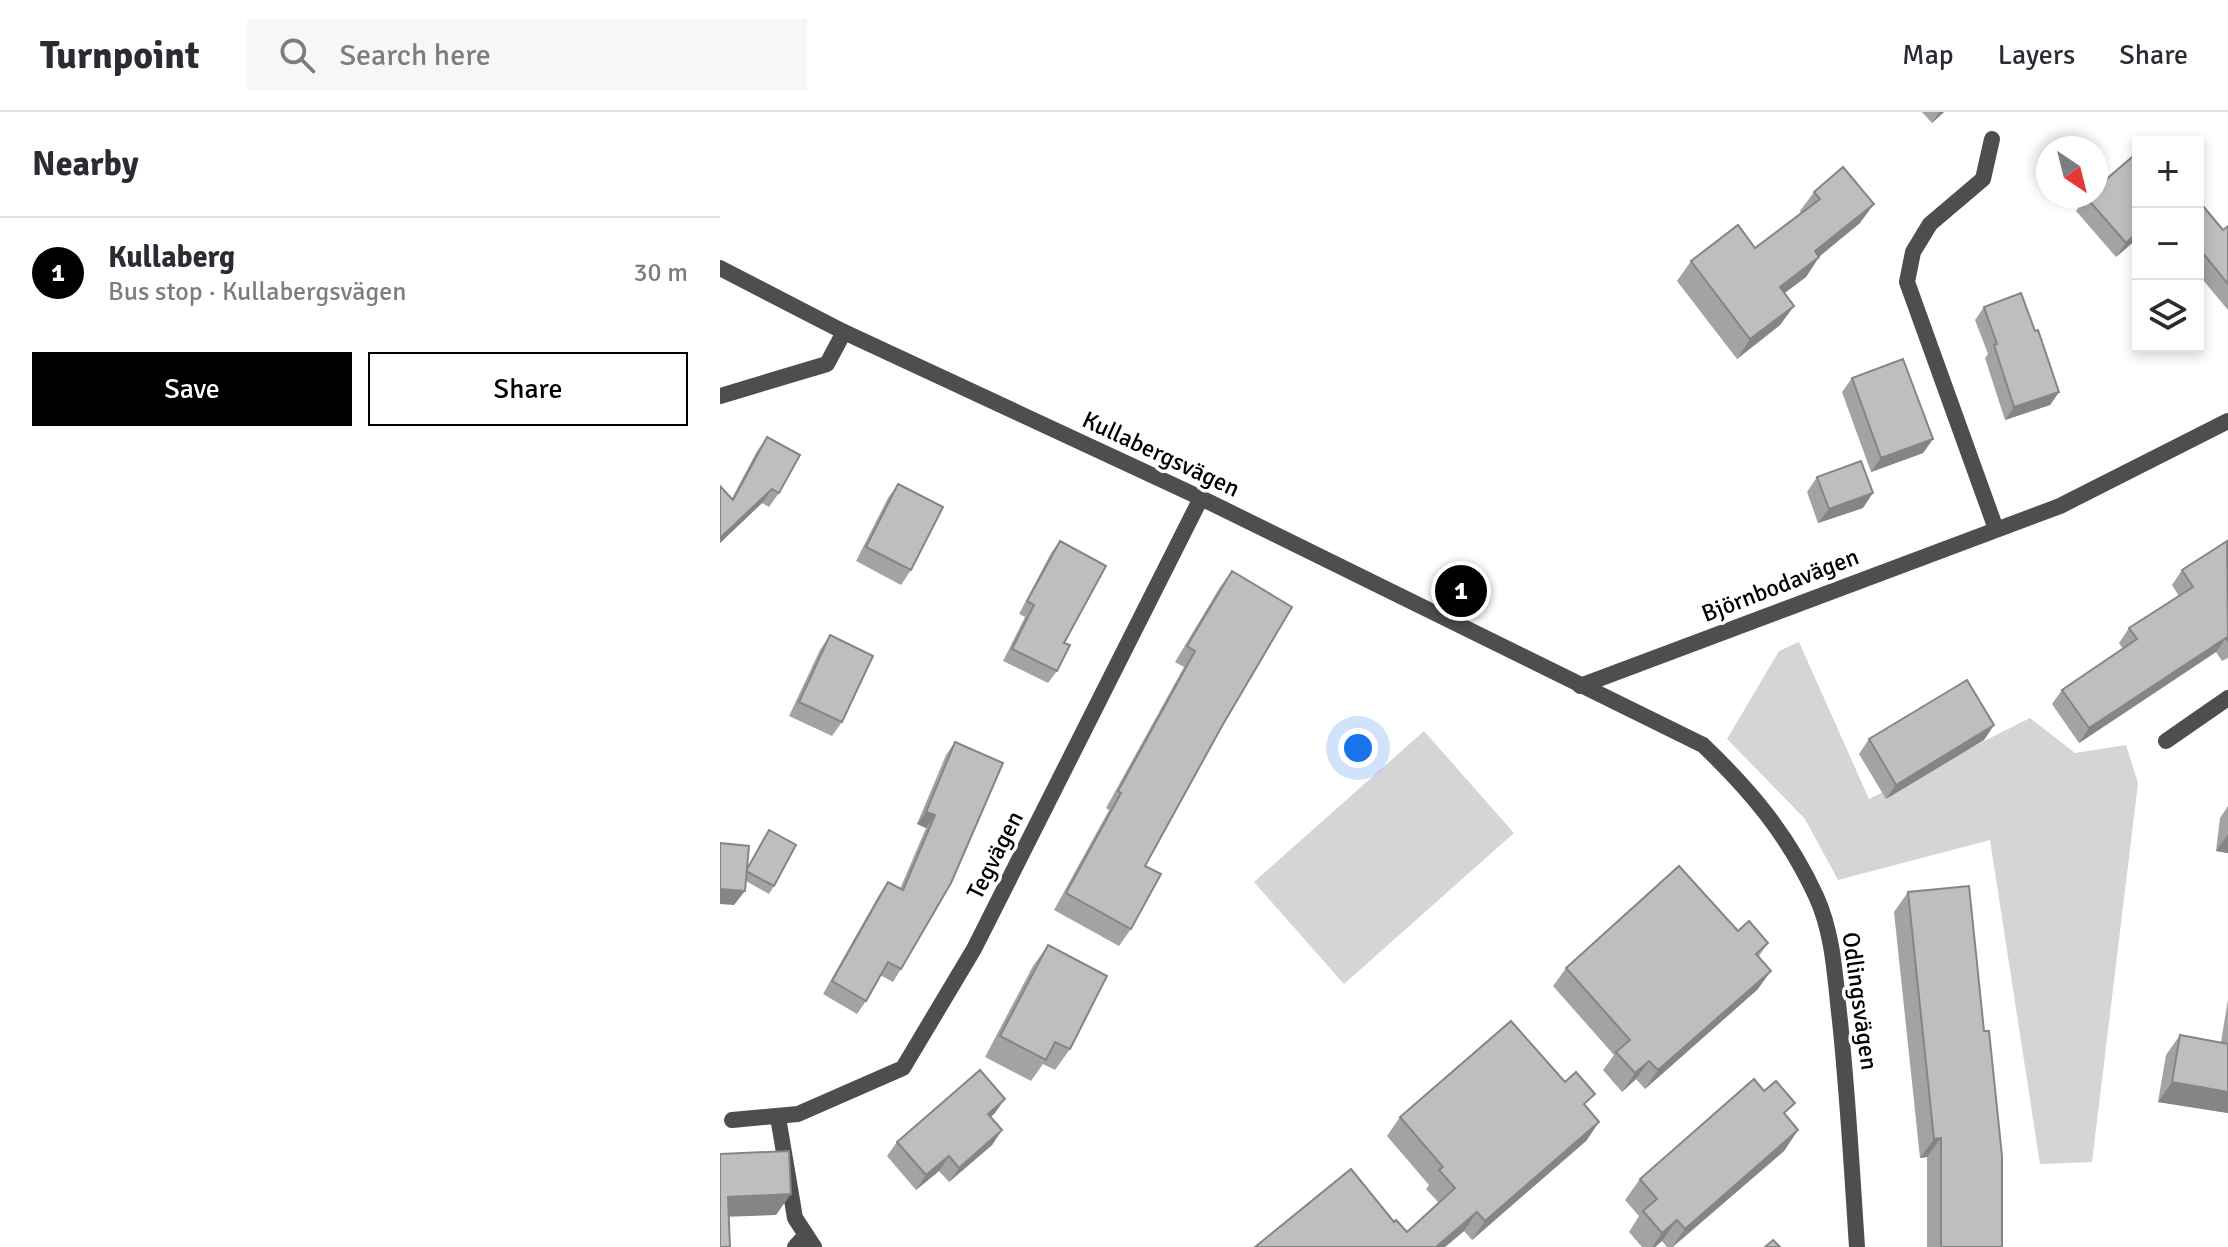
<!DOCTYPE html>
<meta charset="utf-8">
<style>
:root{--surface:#fff;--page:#f7f7f7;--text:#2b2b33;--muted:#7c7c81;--line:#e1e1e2;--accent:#000}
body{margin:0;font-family:Signika,sans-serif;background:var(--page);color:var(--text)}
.controls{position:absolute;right:24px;top:24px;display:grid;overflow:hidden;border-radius:0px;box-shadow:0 4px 12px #0003}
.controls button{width:72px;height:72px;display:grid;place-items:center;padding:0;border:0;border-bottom:2px solid var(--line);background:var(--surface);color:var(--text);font:40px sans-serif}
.compass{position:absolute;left:1316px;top:24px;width:72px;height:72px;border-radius:50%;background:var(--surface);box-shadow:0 4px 12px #0003;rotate:145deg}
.you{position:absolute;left:638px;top:636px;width:28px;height:28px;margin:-20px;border:6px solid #fff;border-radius:50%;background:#1a73e8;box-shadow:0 0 0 12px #1a73e833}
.badge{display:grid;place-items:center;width:52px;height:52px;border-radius:50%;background:var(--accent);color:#fff;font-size:26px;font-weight:700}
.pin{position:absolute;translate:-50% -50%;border:4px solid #fff;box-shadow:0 2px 8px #0006}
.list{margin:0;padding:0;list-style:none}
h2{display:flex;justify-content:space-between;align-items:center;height:104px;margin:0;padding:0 32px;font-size:34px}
h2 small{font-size:26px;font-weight:400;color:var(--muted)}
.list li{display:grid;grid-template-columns:52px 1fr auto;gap:24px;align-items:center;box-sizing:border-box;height:112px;padding:0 32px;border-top:2px solid var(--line)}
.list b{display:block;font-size:30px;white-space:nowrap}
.list p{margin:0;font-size:26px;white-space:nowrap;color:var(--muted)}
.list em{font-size:26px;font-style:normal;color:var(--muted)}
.actions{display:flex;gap:16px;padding:24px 32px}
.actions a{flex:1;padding:18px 0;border:2px solid var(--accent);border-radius:0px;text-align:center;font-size:28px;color:var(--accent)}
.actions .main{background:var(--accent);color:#fff}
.icon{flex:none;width:44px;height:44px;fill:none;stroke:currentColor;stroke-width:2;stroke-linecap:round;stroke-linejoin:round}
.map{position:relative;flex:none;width:1508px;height:1135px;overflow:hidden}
header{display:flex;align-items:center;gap:48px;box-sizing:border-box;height:112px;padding:0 40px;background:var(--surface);border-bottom:2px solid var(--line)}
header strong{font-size:38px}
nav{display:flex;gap:44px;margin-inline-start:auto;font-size:28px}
.search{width:560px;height:72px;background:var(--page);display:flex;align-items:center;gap:20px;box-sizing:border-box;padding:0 28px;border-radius:0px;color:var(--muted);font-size:30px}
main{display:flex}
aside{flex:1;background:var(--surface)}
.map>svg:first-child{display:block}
</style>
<header>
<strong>Turnpoint</strong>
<div class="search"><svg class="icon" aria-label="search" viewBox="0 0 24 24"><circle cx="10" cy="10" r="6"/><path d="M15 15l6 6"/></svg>Search here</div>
<nav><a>Map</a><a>Layers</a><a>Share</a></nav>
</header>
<main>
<aside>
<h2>Nearby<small></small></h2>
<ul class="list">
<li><span class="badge">1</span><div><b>Kullaberg</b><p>Bus stop · Kullabergsvägen</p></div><em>30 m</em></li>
</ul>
<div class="actions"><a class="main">Save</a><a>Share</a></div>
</aside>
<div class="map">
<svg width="1508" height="1135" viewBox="0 0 1508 1135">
<rect width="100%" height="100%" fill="#fff"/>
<g fill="#d5d5d5">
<path d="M1079,530L1149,687L1310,606L1355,641L1406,633L1418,671L1372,1050L1320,1052L1270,728L1118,768L1085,707L1007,627L1059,539Z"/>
<path d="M704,619L794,721L624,872L534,770Z"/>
</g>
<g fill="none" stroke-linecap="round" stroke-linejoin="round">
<path stroke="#4e4e4e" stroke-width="16" d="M58,1005L75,1106L94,1135"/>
<g stroke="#4e4e4e" stroke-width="16">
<path d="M1272,27L1263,67L1210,112L1193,140L1187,170L1276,417"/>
<path d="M0,156L124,220L481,386L983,633C1031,679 1068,723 1096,784C1114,823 1115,868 1120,909C1128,985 1132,1060 1137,1135"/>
<path d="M0,284L107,252L124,220"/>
<path d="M860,574L1340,394L1508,309"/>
<path d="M1446,629L1508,586"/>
<path d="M12,1008L78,1002L183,956L254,837L481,386"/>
<path d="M75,1135L86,1123"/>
</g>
</g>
<g fill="#a3a3a3">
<path d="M1202,0H1224L1212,11Z"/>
<path d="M1418,40V126L1396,145L1356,99L1366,85Z"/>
<path d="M1094,80L1140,111L1099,145L1086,165L1064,181L1074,194L1060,213L1017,247L957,169L971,149L1035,136L1081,101L1080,99Z"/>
<path d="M1478,88L1503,118L1508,114V198L1478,162Z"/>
<path d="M1264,195L1315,219L1339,280L1330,293L1285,308L1265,246L1268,242L1255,208Z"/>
<path d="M1132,266L1213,327L1203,341L1151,360L1122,280Z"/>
<path d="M47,325L59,381L49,395L42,391L0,431V374L12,386L37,339Z"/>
<path d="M1097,365L1143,396L1098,411L1087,380Z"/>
<path d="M178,372L191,458L181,473L136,449L168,386Z"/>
<path d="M340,429L344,531L337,559L328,571L283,549L305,505L299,502L331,441Z"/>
<path d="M1508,431V546L1502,549L1496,540L1359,631L1332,592L1342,578L1403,537L1399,531L1409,516L1459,484L1452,473L1462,458Z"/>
<path d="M512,459L502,614L425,754L411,817L399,834L334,798L389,698L386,696L464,555L455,550L500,475Z"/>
<path d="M110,523L122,610L112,624L69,604L100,538Z"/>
<path d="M1274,613L1264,628L1166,687L1139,642L1149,627Z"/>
<path d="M235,630L181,857L173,870L160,863L146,889L137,902L103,882L159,783L168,770L180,777L206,716L197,712L226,643Z"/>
<path d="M1508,694V741L1496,739L1500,706Z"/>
<path d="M49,718L54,774L49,782L26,769L14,793L27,756Z"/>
<path d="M1188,780L1282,1135H1207V1045L1200,1046L1174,800Z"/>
<path d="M1018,819L1048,831L1039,844L1038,877L925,977L916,967L902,980L883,958L894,943L833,874L846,856Z"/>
<path d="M328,833L350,937L335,958L323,952L311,969L265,945L313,854Z"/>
<path d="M1508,887V1001L1438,990L1446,943L1460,923L1501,930Z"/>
<path d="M845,970L879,1010L866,1029L752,1128L744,1119L725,1135H535L674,1110L687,1120L719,1091L706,1077L709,1073L667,1024L680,1005Z"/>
<path d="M275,1001L271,1005L282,1018L272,1033L229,1070L219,1059L196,1078L167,1044L177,1030Z"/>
<path d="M1066,1004L1078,1018L1064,1039L953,1135H947L942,1129L935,1135H922L909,1120L919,1104L905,1088L920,1067Z"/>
</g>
<g fill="#858585">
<path d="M1219,0H1224L1212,11Z"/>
<path d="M1154,92L1140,111L1081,159L1095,139Z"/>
<path d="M1418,120V126L1396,145L1406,131Z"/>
<path d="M1099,145L1086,165L1046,195L1060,175Z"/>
<path d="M1074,194L1060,213L1017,247L1030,227Z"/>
<path d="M1339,280L1330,293L1285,308L1294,295Z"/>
<path d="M1213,327L1203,341L1151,360L1161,346Z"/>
<path d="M52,377L42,391L0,431V426Z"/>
<path d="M1153,381L1143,396L1098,411L1109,397Z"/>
<path d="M1506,526L1496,540L1359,631L1369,616Z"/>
<path d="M1274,613L1264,628L1166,687L1176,673Z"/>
<path d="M206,700L215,703L206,716L197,712Z"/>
<path d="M1508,722V741L1496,739Z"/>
<path d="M0,777L25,779L14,793L0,792Z"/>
<path d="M1051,859L1038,877L925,977L938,958Z"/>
<path d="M929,949L916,967L902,980L915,961Z"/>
<path d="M1452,970L1508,980V1001L1438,990Z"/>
<path d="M285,987L275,1001L258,1016L268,1002Z"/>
<path d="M879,1010L866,1029L752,1128L765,1109Z"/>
<path d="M282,1018L272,1033L229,1070L239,1056Z"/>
<path d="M1078,1018L1064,1039L952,1135L965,1117Z"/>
<path d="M1221,1026L1207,1045L1200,1046L1214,1027Z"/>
<path d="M229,1044L219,1059L196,1078L206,1063Z"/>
<path d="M71,1082L56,1103L0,1105L8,1085Z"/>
<path d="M757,1100L744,1119L725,1135H716Z"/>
<path d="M957,1108L942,1129L935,1135H932L942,1121Z"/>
</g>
<g fill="#bebebe" stroke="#858585" stroke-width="2">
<path d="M1418,40V120L1406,131L1366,85L1376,84V76Z"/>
<path d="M1123,55L1154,92L1095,139L1099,145L1060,175L1074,194L1030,227L971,149L1018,113L1035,136L1100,87L1094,80Z"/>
<path d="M1478,88L1503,118L1508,114V172L1478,135Z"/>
<path d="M1301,181L1315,219L1318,218L1339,280L1294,295L1274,233L1277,232L1264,195Z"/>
<path d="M1183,247L1213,327L1161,346L1132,266Z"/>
<path d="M47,325L80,343L59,381L52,377L0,426V374L13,388Z"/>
<path d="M1141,349L1153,381L1109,397L1097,365Z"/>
<path d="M178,372L223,395L191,458L146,435Z"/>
<path d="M340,429L386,454L344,531L350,533L337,559L292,537L314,493L307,489Z"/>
<path d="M1507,429L1508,529L1506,526L1369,616L1342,578L1417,527L1409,516L1473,475L1462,458Z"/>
<path d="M512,459L572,495L502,614L425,754L441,762L411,817L346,781L401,681L398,679L475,539L467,534Z"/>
<path d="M110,523L153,544L122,610L79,590Z"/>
<path d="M1247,568L1274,613L1176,673L1149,627Z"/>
<path d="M235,630L283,651L231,771L181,857L168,850L146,889L112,869L168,770L183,778L215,703L206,700Z"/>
<path d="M49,718L76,733L54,774L26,759Z"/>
<path d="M0,731L29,734L25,779L0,777Z"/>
<path d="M959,754L1018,819L1029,809L1048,831L1036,842L1051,859L938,958L929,949L915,961L896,940L910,928L846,856Z"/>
<path d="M1249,774L1264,919H1269L1282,1044V1135H1221V1026L1214,1027L1188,780Z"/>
<path d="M328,833L387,864L350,937L335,930L326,948L280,924Z"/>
<path d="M791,909L845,970L856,960L875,982L864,992L879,1010L765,1109L757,1100L716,1135H535L631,1057L674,1110L676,1108L687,1120L735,1076L719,1058L723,1055L680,1005Z"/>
<path d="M1460,923L1508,932V980L1452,970Z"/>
<path d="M260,958L285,987L268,1002L282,1018L239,1056L229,1044L206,1063L177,1030Z"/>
<path d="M1034,967L1044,979L1056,969L1075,991L1064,1001L1078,1018L965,1117L957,1108L942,1121L923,1099L937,1087L920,1067Z"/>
<path d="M69,1039L71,1082L8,1085L10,1135H0V1042Z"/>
<path d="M1053,1128L1060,1135H1045Z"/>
</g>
<g text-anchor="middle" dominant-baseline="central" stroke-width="7" stroke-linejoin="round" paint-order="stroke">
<g font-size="24" fill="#000" stroke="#fff">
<text transform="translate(441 342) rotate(25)">Kullabergsvägen</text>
<text transform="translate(1060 473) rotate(-21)">Björnbodavägen</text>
<text transform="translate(275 743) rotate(-63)">Tegvägen</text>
<text transform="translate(1140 889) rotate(82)">Odlingsvägen</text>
</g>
</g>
</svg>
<div class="controls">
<button>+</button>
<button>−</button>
<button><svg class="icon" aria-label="layers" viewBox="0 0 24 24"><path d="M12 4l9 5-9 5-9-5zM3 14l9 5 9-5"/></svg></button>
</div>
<svg class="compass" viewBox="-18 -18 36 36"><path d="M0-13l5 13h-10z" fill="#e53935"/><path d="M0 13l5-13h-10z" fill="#7c7c81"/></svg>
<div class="you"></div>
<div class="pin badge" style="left:741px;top:479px">1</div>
</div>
</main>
